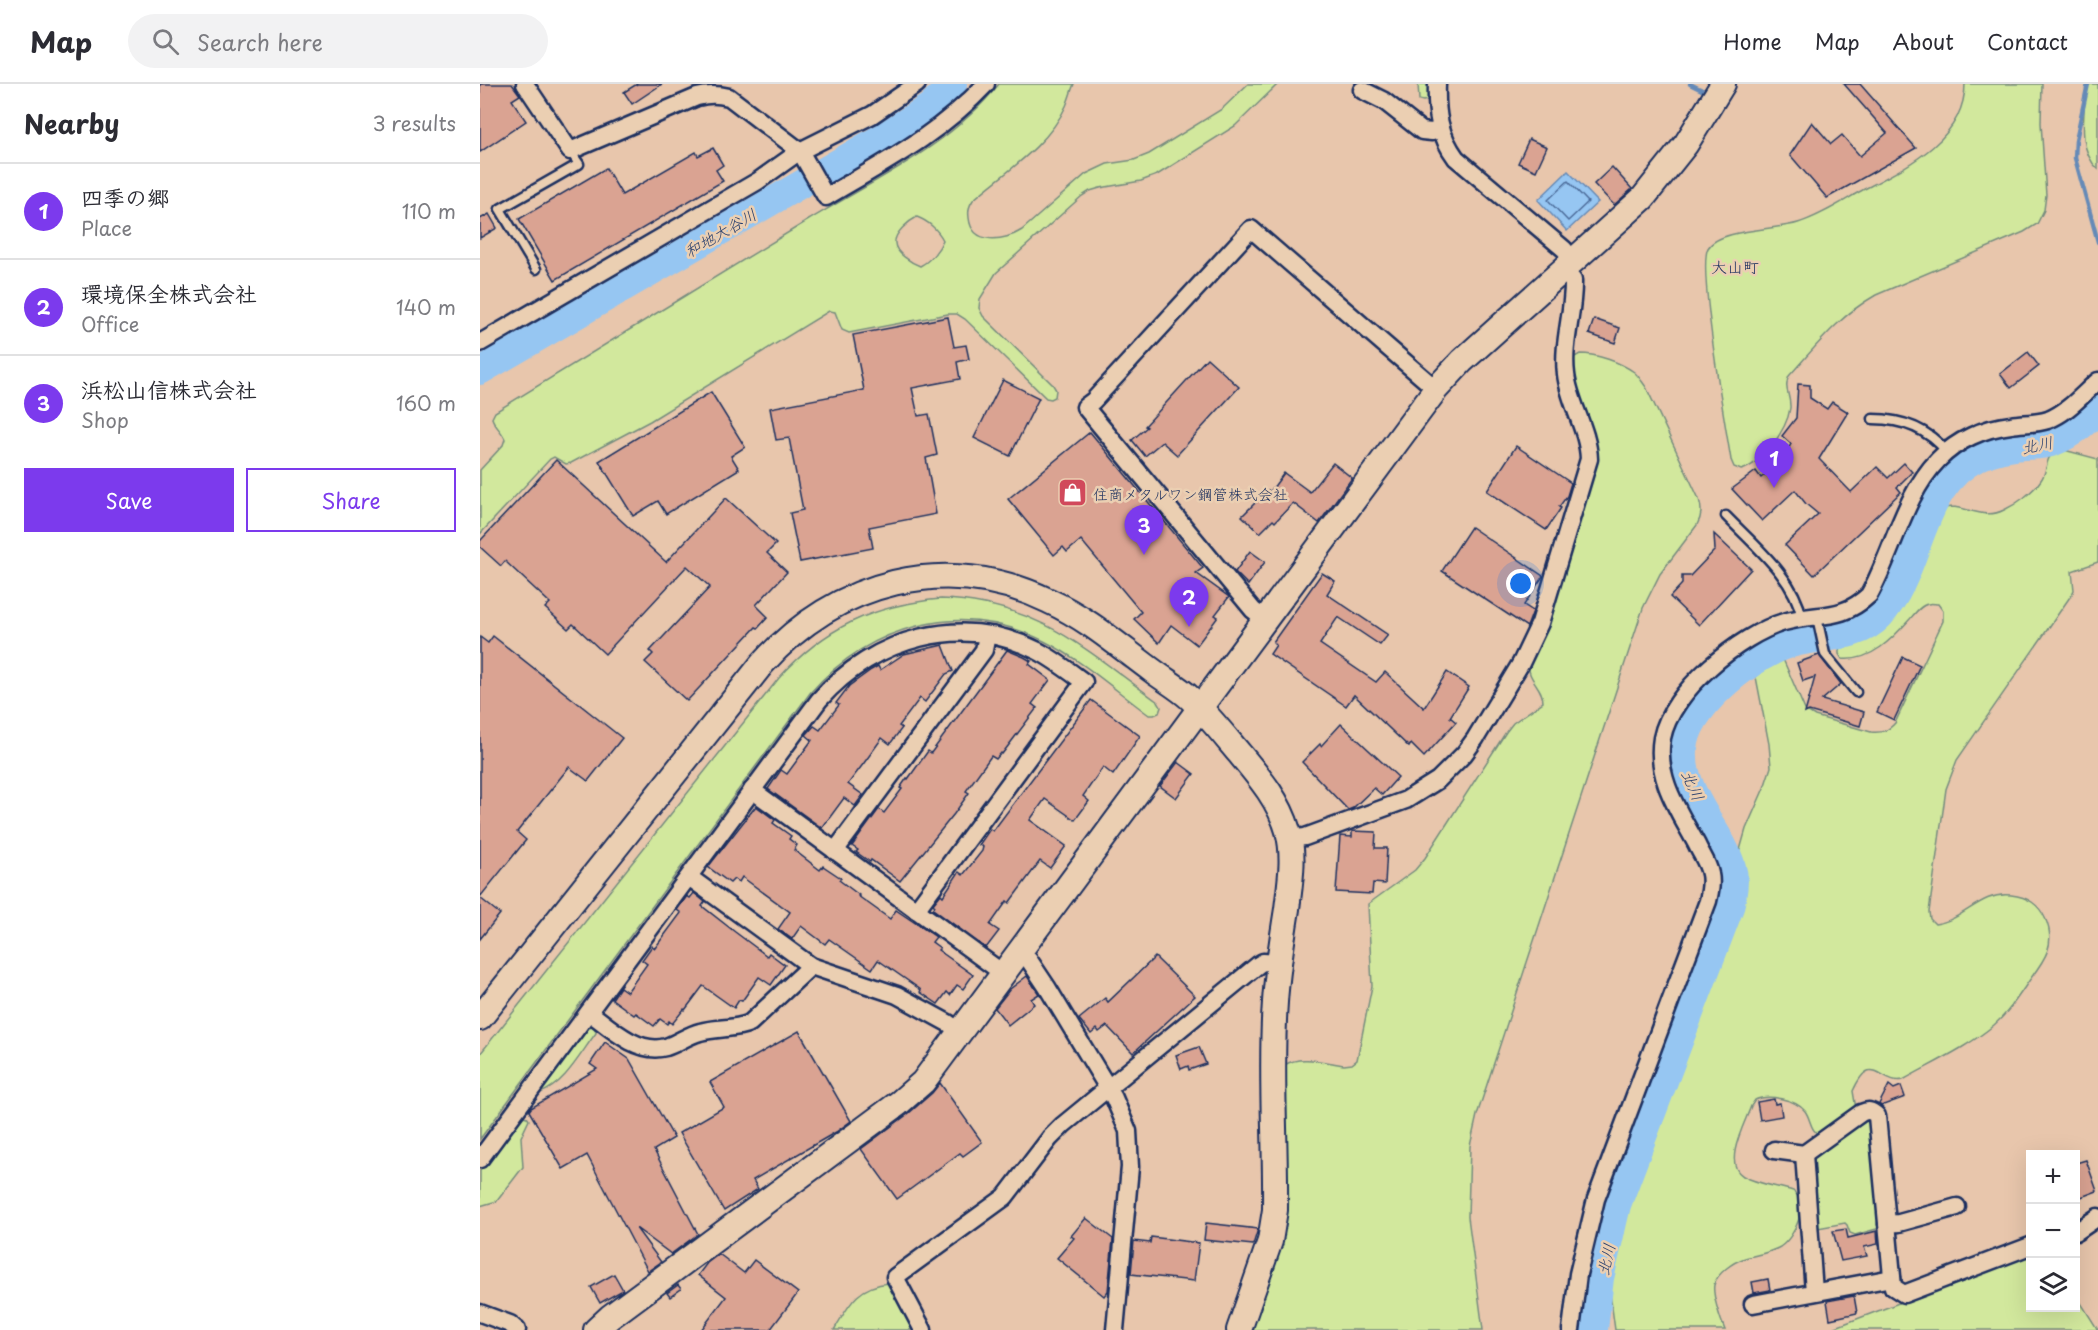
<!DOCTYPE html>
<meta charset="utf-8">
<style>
:root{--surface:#fff;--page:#f2f2f3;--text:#2b2b33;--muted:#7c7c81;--line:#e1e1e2;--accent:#7c3aed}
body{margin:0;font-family:"Playpen Sans","Klee One",sans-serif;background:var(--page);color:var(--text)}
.controls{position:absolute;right:18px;bottom:18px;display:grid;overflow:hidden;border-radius:0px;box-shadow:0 6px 24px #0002}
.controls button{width:54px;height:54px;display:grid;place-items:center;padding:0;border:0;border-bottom:2px solid var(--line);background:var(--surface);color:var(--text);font:30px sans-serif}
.you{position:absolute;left:1041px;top:500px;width:21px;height:21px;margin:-15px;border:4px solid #fff;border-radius:50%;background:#1a73e8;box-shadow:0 0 0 9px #1a73e833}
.badge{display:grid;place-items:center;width:39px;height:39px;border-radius:50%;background:var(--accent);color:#fff;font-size:20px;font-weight:700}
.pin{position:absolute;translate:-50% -50px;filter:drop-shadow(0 2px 3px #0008)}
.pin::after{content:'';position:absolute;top:32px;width:21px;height:18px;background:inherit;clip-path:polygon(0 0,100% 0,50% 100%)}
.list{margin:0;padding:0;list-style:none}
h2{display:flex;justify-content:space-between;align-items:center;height:78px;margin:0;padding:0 24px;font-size:26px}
h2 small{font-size:20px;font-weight:400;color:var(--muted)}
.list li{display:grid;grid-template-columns:39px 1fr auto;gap:18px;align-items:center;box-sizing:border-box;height:96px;padding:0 24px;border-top:2px solid var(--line)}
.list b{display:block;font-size:22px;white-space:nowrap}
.list p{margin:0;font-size:20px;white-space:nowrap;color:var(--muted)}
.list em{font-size:20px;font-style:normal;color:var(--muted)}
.actions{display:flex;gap:12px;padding:18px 24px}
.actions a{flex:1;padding:14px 0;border:2px solid var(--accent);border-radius:0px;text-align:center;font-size:21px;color:var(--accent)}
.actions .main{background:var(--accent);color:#fff}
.icon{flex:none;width:33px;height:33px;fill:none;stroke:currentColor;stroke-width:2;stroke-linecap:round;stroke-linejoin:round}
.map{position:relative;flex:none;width:1618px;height:1246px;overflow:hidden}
header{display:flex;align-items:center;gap:36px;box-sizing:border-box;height:84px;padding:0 30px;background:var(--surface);border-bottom:2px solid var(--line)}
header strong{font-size:28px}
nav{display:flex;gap:33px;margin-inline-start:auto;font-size:21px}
.search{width:420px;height:54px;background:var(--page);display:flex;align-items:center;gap:15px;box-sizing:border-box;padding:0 21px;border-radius:33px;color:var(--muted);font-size:22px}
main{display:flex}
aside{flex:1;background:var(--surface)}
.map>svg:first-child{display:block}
</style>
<header>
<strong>Map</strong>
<div class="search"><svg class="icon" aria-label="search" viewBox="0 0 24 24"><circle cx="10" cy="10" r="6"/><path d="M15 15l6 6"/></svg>Search here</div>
<nav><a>Home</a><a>Map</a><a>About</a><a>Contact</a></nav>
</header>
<main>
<aside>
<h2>Nearby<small>3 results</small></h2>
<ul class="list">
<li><span class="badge">1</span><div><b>四季の郷</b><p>Place</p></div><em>110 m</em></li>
<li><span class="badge">2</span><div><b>環境保全株式会社</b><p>Office</p></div><em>140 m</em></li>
<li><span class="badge">3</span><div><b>浜松山信株式会社</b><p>Shop</p></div><em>160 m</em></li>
</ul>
<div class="actions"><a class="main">Save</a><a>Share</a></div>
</aside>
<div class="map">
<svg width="1618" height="1246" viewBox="0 0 1618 1246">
<rect width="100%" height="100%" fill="#e8c6ac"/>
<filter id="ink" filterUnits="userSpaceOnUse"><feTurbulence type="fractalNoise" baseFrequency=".0167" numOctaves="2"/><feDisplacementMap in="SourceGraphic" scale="12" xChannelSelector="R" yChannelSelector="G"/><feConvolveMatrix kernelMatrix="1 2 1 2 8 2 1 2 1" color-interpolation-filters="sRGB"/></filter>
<g filter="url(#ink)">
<g fill="#d2e89d" stroke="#768c7e" stroke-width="1.5" fill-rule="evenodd">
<path d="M519,0H594C591,7 589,15 586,22C568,62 525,88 493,116C489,122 488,126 489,134C492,162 525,157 542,146L606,90L627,80L654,76L669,70L742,25L768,0H798L755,42L677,91L661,97L620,104L610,107L602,112L516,189L500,215L499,224L503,232L573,301L576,306L575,313L571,315L566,314L485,235L477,230H468L369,249L362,246L355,228L349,227L170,337L91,379L86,380L74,373L70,375L0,450V386L23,361L25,355C22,347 15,343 12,334L15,328C119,264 223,201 327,137C394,96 469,63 519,0ZM437,133C448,137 458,146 463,156C459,166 450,177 440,182C432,179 415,169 415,159C414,149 429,137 437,133Z"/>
<path d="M938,0H950L948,16L943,17L939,16Z"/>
<path d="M1485,0H1562L1561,39L1566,111L1564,126L1557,140L1544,148L1396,211C1359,232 1337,261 1309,292C1303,304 1311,312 1310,324C1307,346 1282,380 1261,386L1254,383L1251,376C1246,345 1217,183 1228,164C1239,145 1297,146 1318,139C1340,132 1360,119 1379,108C1422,85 1485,57 1485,0Z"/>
<path d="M1606,0H1618V85C1596,65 1605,27 1606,0Z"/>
<path d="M1100,270C1117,270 1140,278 1154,288C1159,292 1162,298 1166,303L1219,415C1222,425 1222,432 1217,441L1180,490L1163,524L997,1031L990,1062L988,1133L1003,1246H769L805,981C819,970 848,979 864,981L872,980L877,976L892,902L888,820L935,786L945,774L1026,648L1033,639L1063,618C1063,602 1046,595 1049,579L1116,376C1115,346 1098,322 1093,293C1092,287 1093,280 1093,274Z"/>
<path d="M1584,366L1618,375V478L1592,487L1594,506L1592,510L1477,676L1466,705L1449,828L1450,835L1455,840C1483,837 1501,807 1531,811C1548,813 1559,820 1566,836C1576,860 1565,875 1551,894C1540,910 1529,928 1514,941C1488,963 1453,979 1423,996C1401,1001 1392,965 1373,1007L1376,1025L1340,1051C1330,1047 1331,1035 1325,1027C1315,1015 1288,1010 1275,1016L1271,1022C1265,1039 1242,1080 1263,1092C1277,1100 1297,1102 1313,1107C1330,1120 1315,1153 1300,1163C1290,1169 1276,1171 1265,1174C1253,1178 1237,1189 1234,1201C1232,1211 1241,1237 1245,1246H1135L1128,1194L1133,1158L1143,1123L1256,825L1260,805V766L1266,745L1284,704L1291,683L1289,660L1276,593L1277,584C1284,577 1293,571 1303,575L1325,626L1335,632L1391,648C1402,649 1408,647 1415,639L1463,537V527L1458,520C1455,520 1450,519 1448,520C1441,521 1435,529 1430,535C1413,554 1391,578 1362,575L1359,570V564L1362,560L1387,549L1402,538L1414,524L1460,425C1482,417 1501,438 1524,426C1537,420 1553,408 1561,396C1571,382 1561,370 1584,366Z"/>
<path d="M461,515C557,518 605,565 678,618L681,623L679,629L674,631H669C635,606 602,576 564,557C480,515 390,541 330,609L0,1055V970L299,594C344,544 393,521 461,515Z"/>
<path d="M110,941H114L116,949C100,970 85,1000 60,1009L106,943Z"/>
<path d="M43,1032L47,1033L49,1036L41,1053L43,1083L17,1117L0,1122V1087L39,1034Z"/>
<path d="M1390,1032L1400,1144L1375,1151L1370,1149L1367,1141L1365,1139L1338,1144L1336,1142L1331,1075Z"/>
<path d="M1550,1169V1224H1596V1211L1618,1246H1348Z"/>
<path d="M409,1199L435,1244L433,1246H354C369,1221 377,1202 409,1199Z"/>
</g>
<path fill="#96c6f2" stroke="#658ab7" stroke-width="1.5" d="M1088,87L1118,118L1087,147L1058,116Z"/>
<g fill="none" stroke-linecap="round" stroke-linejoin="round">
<path stroke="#4c6b99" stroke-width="1.5" d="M1088,97L1108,118L1088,137L1068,116Z"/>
<g stroke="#658ab7" stroke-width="4.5">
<path d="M1210,0L1226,8"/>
<path d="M1608,0L1596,56L1595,74L1618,158"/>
</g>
<g stroke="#96c6f2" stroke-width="28">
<path d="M0,287L404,52L449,23L473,0"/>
<path d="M1114,1246L1120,1194L1137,1121L1250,823C1253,810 1256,796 1252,783C1239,741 1196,705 1205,658C1212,619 1275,570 1311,560C1342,551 1376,557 1400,532C1440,489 1437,415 1487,380C1501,370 1518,365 1534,363C1547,361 1562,363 1574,358C1592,351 1605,339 1618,326"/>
</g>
</g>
<g fill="#daa392" stroke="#1b2f5e" stroke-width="1.5">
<path d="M0,0H32L40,11L32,16L46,37L0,68Z"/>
<path d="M157,0H182L152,20L144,8Z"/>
<path d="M1364,0H1380L1436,64L1347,114L1310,71L1332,38L1351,60L1362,51L1380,72L1407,49Z"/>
<path d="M1049,55L1067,63L1056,87L1038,79Z"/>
<path d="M233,64L243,81L236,86L243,97L75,196L39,135L126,84L142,111L216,68L218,72Z"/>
<path d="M1132,83L1152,105L1134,121L1114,100Z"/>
<path d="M9,130L17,144L0,154V135Z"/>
<path d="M468,233L474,263L486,261L489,275L477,278L480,295L432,304L438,332L449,330L457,371L446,374L456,430L389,443L393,464L320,478L310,429L323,426L309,354L296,356L290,324L384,306L373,251Z"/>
<path d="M1114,235L1140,244L1135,259L1109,250Z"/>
<path d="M1548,268L1559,282L1531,304L1520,290Z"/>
<path d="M727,274L759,303L697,371L682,358L665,372L652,356L667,343L665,342Z"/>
<path d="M523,296L559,314L530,372L494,354Z"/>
<path d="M1318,300L1330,301V314L1347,325L1352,318L1368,328L1339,375L1371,408L1397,383L1408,394L1424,379L1432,388L1417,403L1421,408L1334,491L1305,461L1338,430L1326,420L1315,406L1282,437L1252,405L1276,387L1281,394L1303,374L1311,360L1302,352L1316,334Z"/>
<path d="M231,308L265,363L251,372L259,385L186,430L178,417L153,432L119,377Z"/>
<path d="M610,348L723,484L716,489L749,513L735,531L738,533L717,561L691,541L679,559L654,535L661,528L601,456L587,468L583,463L574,471L528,415Z"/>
<path d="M1036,362L1091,399L1087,412L1079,423L1081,424L1066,446L1007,407Z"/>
<path d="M76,376L186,478L246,414L296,460L287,469L307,488L276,521L288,533L278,544L276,543L207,617L165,578L173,570L170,567L230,503L207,482L125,570L93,540L88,545L65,524L70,519L25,477L21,482L0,463V457Z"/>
<path d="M853,379L872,394L839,439L813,419L795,438L793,436L780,449L762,432L788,406L790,408L804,389L830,408Z"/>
<path d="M991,443L1063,492L1044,521L1053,527L1047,543L962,487Z"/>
<path d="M1234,450L1271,485L1219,541L1190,513L1202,500V492H1210L1235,466Z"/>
<path d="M770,467L785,478L768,501L755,488Z"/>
<path d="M842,489L855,497L847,510L908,551L900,561L858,533L840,560L896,598L905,588L944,624L967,588L989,603L970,633L976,638L944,673L931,660L929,663L874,611L866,622L790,570L796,561L793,558Z"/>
<path d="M13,552L142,654L108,697L89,683L37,748L46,756L0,813V553L8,559Z"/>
<path d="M463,561L473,587L466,590L445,618L440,614L419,642L422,644L410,660L402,654L384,679L368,700L383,711L375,722L364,714L342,744L288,705L301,686L307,690L332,656L326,651L334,642L340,646L359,621L356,619L369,602L391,586L398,582L400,586L424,570Z"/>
<path d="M527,566L544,573L551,577L549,580L570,596L552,620L557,624L522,670L521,669L516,675L511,672L486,707L489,709L474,730L420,797L391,776L390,778L376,768L378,766L372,762L399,725L404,729L422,705L420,704L427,694L428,695L448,667L451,669Z"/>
<path d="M1339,571L1361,600L1342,616L1384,628L1380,642L1329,627L1325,629L1335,593L1323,597L1317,579Z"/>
<path d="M1423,573L1440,581L1414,636L1397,628Z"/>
<path d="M611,616L660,652L633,691L623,683L603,712L609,717L595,736L565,715L550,736L586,762L570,784L560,777L529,819L527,817L510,841L519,847L506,864L453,825L455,822L453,820L461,810L463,812L479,788L483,791L502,767L503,763L499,761L510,745L513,747Z"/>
<path d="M861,640L918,693L902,711L894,704L873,724L868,726L822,678L840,660L841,662Z"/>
<path d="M698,678L714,690L696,714L680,702Z"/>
<path d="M276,722L295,736L293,739L311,752L309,755L317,761L314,766L340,786L343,782L361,794L359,796L379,811L378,812L410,835L416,826L456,853L452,858L460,864L458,866L493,891L483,905L477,901L470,911L467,908L458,920L440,908L441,906L398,876L392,885L349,855L345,860L321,842L312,855L298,845L310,828L262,793L259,798L254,795L250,799L228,783Z"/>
<path d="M872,747L896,748L895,764H907L905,800L893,799L892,810L856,808L860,752L872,753Z"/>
<path d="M214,809L225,818L222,822L255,848L287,872L289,869L305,881L291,901L279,893L262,917L259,916L254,924L223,902L205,926L204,925L192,940L189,937L187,940L180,935L174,942L156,929L154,931L132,915L140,903L147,908L167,880L162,876L172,862L175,864L201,829L197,826L207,812L210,814Z"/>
<path d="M0,814L20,830L0,855Z"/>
<path d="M675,873L715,912L653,969L627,942L619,948L617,945L611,950L599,935L625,914L628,918Z"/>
<path d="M547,892L559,910L551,915L554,920L528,941L515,924L530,905Z"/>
<path d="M319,947L371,1037L356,1048L273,1096L278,1105L244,1127L199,1049L244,1023L230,998Z"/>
<path d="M125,958L149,975L194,1054L174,1066L218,1150L191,1170L156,1144L181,1178L168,1187L107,1071L83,1085L49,1027L51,1024L117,985L110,980Z"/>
<path d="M719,963L726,980L709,986L708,982L701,985L696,971Z"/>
<path d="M460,999L502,1058L483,1072L480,1069L417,1115L381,1065L428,1030L452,1009Z"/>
<path d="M1409,1001L1414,1005L1421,1002L1425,1013L1401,1022L1399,1020Z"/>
<path d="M1294,1015L1295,1020L1300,1019L1302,1032L1280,1036L1277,1018Z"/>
<path d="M1606,1076L1617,1107L1596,1115V1079Z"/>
<path d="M606,1134L633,1155L628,1207L624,1212L577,1174L594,1154L591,1152Z"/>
<path d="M726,1139L778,1145L773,1161L724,1156Z"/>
<path d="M1366,1145L1368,1154L1397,1147L1398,1160L1384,1163L1387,1172L1361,1177L1353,1147Z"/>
<path d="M671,1153L719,1159L714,1197L651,1190L654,1157L670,1159Z"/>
<path d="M239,1170L264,1189L274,1176L318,1209L290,1246H221L246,1213L218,1191L227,1179Z"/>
<path d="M134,1190L143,1206L120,1219L111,1203Z"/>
<path d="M1288,1195L1290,1206L1274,1209L1272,1198Z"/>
<path d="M198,1201L201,1205L190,1213L187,1209Z"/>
<path d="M1374,1212L1377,1229L1350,1235L1347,1217Z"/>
</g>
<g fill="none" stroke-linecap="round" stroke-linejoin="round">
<defs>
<g id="lane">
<path d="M56,185L20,125L99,80L90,67"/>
<path d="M1393,335C1423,335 1448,345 1467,368"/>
<path d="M1246,432C1274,461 1314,493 1322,534"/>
<path d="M1337,533L1345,570L1376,608"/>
</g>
<g id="street">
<path d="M45,0L90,67L217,13C229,10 237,10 249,13L320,67L346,113C405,78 458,51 506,0"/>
<path d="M957,0C956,28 959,51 976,74L1084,165L1094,177"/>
<path d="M882,6L904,17L942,47L952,48L960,45"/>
<path d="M0,259L278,97L320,67L392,31L437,0"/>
<path d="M786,536L773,526L605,323L613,317L771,145L956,305"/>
<path d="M272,706L524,890"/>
<path d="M809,755L825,753L926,716L958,696L984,670L995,655L1041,579L1060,539L1109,375C1108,345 1089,319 1086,290C1082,259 1094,228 1093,196L1084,186"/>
<path d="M355,767L504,566L507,551"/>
<path d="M209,793L331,882L417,911L468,939L481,948"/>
<path d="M540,869L549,876L567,903L634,1014L648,1047L650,1083L635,1246"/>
<path d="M109,928C129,943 158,971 186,963C198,959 208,951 220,948C237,943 254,946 270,939L331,882"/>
<path d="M1294,1066L1324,1070L1381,1029C1388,1026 1391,1026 1397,1032L1413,1203L1424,1210L1550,1162"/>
<path d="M1324,1070L1334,1208"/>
<path d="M0,1075L339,616C394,554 481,528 558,567C575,576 589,587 604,598L436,826"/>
<path d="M1407,1140L1419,1139L1477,1123"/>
<path d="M1596,1148L1618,1133"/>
<path d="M1273,1220L1412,1194"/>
<path d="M0,1229L30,1240L37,1246"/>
<path d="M443,1246L415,1193L525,1113L570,1054L583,1041L778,881L783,878L799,879"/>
<path d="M1091,1246L1098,1190L1116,1115L1228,817C1230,808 1232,799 1230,790C1228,779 1221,770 1217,761C1199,727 1175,694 1182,654C1191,607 1260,551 1304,538C1339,528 1360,538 1389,511C1413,468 1424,411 1458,376C1477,356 1504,344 1531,341C1543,339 1556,340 1568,336C1587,329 1603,310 1618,297"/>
</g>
<g id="secondary">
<path d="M0,934L282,580C356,497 466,467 569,517C607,534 639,562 673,587C685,596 699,604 710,614C728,631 743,650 759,669C779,693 799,716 808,747C815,773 810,799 807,825C802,856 797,887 795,918C790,987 796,1057 795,1126L790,1157L759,1246"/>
<path d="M116,1246L130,1233L419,1019L443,998L956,305L982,277L1163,114L1206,60L1243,0"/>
</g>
</defs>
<use href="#lane" stroke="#1b2f5e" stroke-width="13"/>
<use href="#street" stroke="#1b2f5e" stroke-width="21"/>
<use href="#secondary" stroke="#1b2f5e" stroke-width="28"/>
<use href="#lane" stroke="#ebcfb2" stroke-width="8"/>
<use href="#street" stroke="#ebcfb2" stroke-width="16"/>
<use href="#secondary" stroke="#ebcfb2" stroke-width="24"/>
</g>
</g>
<defs>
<symbol id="shop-square" viewBox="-11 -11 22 22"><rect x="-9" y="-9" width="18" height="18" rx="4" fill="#d1495b" stroke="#ebcfb2"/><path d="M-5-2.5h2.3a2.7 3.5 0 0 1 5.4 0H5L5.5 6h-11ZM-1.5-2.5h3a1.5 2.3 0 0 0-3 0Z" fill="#fff"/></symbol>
</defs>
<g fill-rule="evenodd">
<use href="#shop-square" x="576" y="392" width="33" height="33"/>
</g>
<g text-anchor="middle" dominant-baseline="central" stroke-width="5" stroke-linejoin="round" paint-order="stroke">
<g font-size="15" fill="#1b2f5e" stroke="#ebcfb2" text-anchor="start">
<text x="613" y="409">住商メタルワン鋼管株式会社</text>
</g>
<g font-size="16" font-style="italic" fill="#273e6d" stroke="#ebcfb2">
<text transform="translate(240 148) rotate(-30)">和地大谷川</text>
<text transform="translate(1557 360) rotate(-11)">北川</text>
<text transform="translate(1214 701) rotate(66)">北川</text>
<text transform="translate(1125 1175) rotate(-77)">北川</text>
</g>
<g font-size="16" fill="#1b2f5e" stroke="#ebcfb2">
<text x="1255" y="182">大山町</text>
</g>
</g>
</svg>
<div class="controls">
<button>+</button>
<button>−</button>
<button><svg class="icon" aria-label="layers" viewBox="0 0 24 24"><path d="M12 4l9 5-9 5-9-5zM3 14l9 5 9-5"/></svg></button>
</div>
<div class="you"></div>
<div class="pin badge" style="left:1294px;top:404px">1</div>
<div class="pin badge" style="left:709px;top:543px">2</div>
<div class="pin badge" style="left:664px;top:471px">3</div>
</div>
</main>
